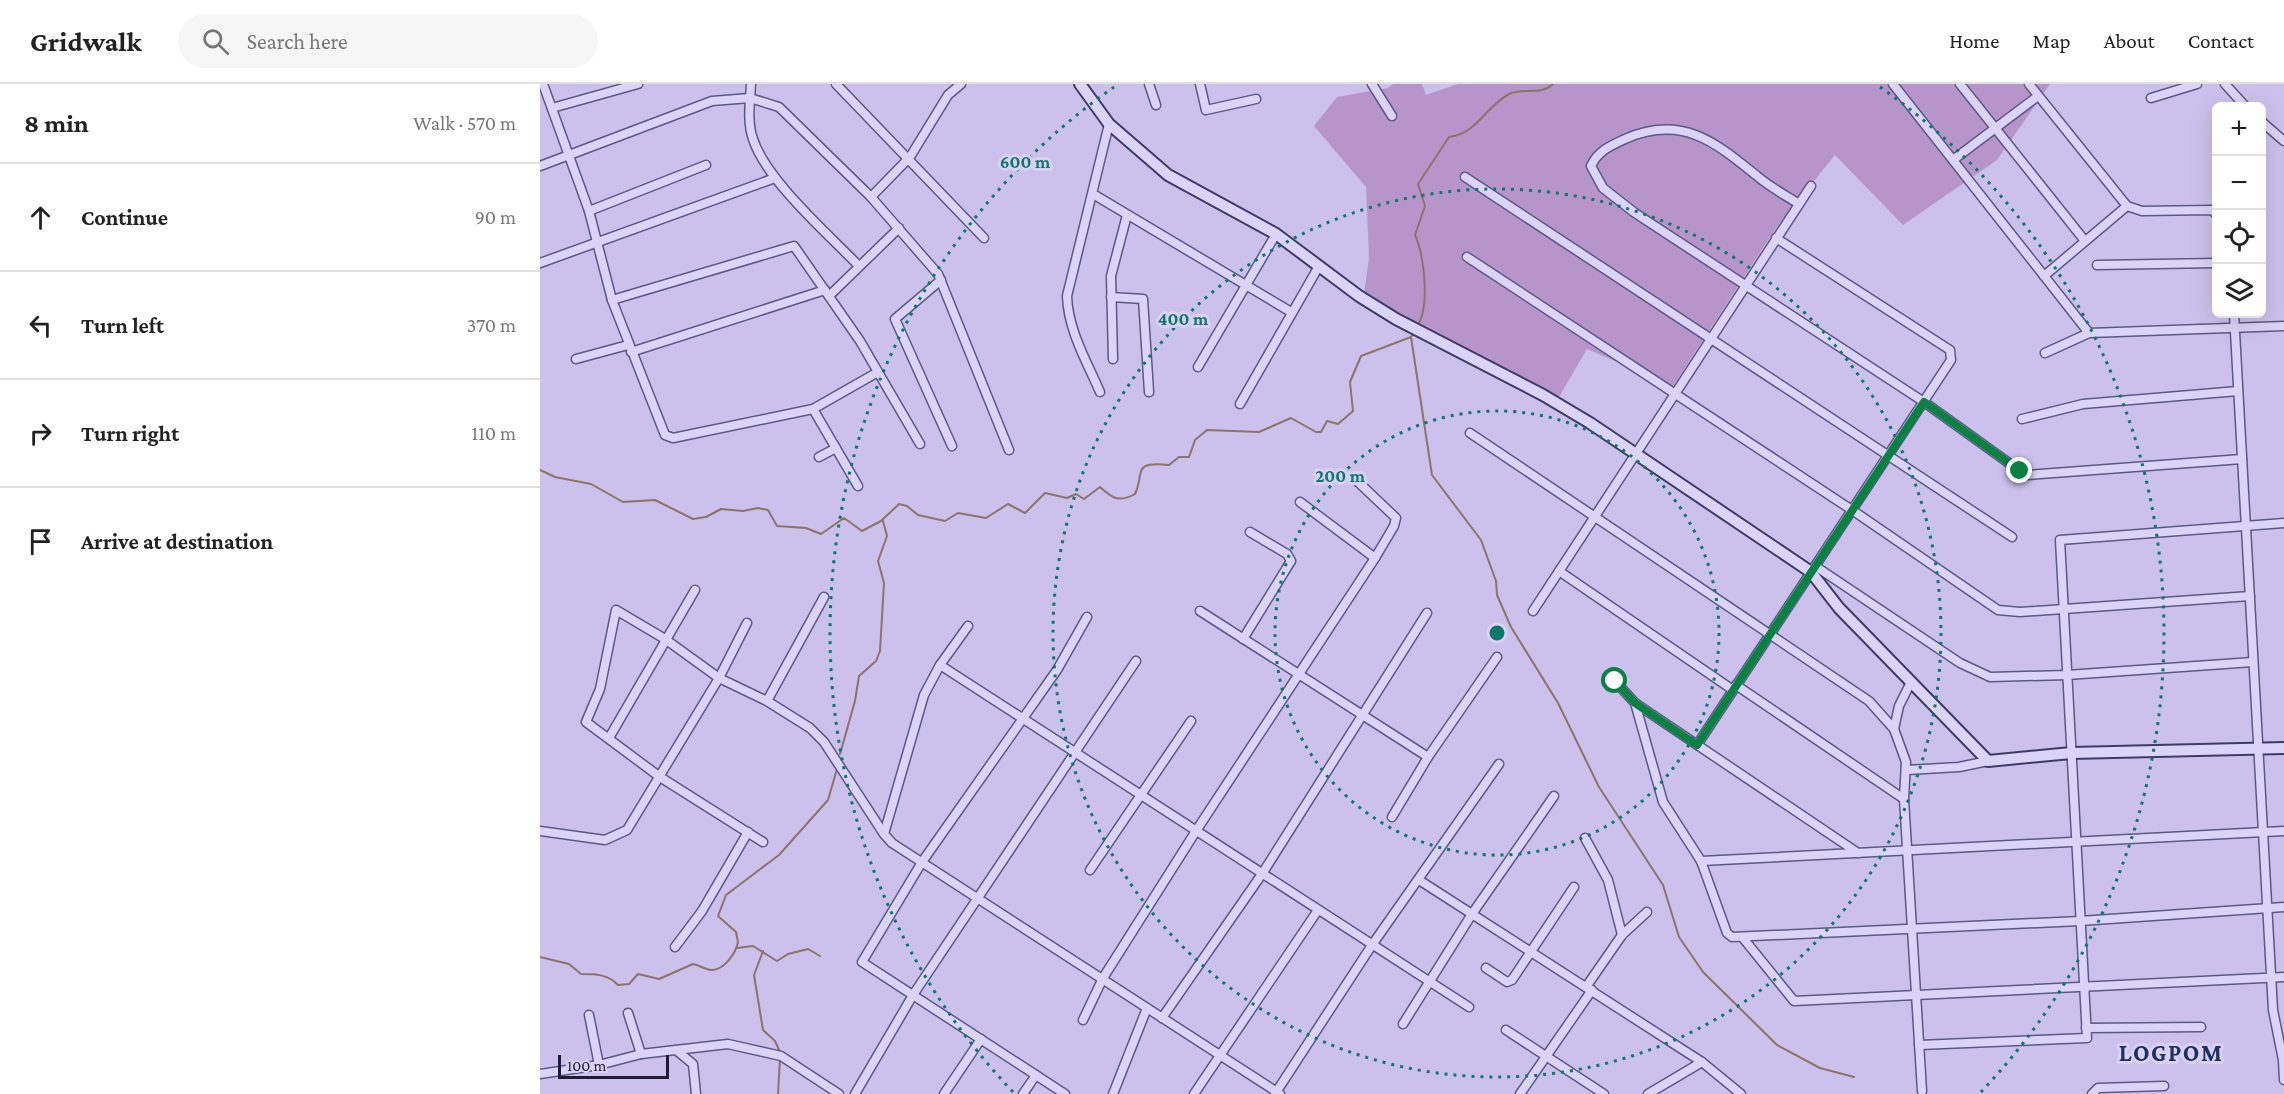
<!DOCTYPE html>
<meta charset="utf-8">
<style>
:root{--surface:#fff;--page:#f6f6f6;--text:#222;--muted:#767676;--line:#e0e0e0}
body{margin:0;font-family:"Crimson Pro",serif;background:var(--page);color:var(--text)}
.controls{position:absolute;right:18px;top:18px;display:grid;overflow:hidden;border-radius:9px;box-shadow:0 6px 24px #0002}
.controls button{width:54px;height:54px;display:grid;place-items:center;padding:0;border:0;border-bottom:2px solid var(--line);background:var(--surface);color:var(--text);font:30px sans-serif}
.scale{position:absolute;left:18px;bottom:15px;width:111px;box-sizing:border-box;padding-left:6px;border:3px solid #1d1d35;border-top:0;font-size:16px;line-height:21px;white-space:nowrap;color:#1d1d35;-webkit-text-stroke:4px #d9d0f4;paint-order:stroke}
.stop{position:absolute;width:18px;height:18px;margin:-14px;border:4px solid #0b8043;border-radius:50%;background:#fff}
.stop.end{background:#0b8043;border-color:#fff;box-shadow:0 2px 6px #0008}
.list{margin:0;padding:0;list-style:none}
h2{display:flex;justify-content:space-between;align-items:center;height:78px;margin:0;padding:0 24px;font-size:26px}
h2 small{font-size:20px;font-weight:400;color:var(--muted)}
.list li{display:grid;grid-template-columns:39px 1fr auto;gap:18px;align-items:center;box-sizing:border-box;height:108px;padding:0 24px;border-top:2px solid var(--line)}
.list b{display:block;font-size:22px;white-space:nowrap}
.list em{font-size:20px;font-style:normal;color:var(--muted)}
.icon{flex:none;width:33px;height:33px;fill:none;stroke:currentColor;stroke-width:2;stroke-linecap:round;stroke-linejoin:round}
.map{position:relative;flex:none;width:1744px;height:1010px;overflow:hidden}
header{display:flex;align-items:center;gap:36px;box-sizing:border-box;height:84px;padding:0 30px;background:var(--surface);border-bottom:2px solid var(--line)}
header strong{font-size:28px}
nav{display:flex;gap:33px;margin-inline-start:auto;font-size:21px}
.search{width:420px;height:54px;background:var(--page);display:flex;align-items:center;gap:15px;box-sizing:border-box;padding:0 21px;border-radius:33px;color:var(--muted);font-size:22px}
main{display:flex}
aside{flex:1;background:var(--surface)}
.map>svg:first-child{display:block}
</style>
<header>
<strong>Gridwalk</strong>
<div class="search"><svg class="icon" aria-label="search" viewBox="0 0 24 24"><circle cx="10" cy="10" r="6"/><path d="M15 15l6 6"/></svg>Search here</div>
<nav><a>Home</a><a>Map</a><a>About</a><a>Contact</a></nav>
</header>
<main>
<aside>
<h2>8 min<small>Walk · 570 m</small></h2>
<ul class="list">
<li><svg class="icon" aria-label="ahead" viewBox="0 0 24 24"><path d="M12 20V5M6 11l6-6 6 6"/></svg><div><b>Continue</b></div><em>90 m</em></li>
<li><svg class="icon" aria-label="left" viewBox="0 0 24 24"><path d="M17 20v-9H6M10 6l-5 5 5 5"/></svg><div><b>Turn left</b></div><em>370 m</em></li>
<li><svg class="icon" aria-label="right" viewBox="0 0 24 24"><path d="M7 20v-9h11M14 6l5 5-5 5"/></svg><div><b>Turn right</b></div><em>110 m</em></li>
<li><svg class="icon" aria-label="arrive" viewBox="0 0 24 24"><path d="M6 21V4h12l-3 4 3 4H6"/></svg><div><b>Arrive at destination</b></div></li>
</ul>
</aside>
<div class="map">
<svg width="1744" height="1010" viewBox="0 0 1744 1010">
<rect width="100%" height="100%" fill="#cbc1ec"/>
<path fill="#b795ca" d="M853,0H882L886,11L918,0H1510L1457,76L1363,141L1295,71L1236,144L1133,302L1047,265L1019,313L906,260L824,211L829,174L826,103L774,42L797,13L848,4Z"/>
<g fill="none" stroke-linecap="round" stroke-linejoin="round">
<g stroke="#8c746b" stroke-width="2">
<path d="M878,241C890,222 884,171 875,151L885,122L878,100L909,53C937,50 946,22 969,10C983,3 1001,12 1013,0"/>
<path d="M871,253L892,391L941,456L956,497L957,511L971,543L1018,619L1059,703L1123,801L1139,853L1163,888L1237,961L1280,984L1314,993"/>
<path d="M0,386L15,393L51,400L83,418L115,416L153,435L166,433L181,425L203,427L218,424L228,426L237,442L266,444L281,450L304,434L322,447L341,437L359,420L367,422L378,431L405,437L418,429L446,434L468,420L485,429L505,409L527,414L536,410L544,415L560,403C572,414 579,419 595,410C605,389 591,377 629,381L639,373H649L655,356L667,346L719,348L751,334L776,348H781L787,337L798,340L813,327L810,298L821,272L871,253L874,248"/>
<path d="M300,670L315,617L319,592L336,577L340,567L344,499L338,477L347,452L343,437"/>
<path d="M197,864L213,862L237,877L248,870L268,865L280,872"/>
<path d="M223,867L214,891L223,946L235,957L240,968"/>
<path d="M0,873L29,880L41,890C55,890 68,890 78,901L89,900L98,890L119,895L153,880C160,881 165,886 172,886C184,886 196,869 198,858L196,848L178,832L186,811L239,771L288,716L297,685"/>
<path d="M238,1010L240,974"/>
</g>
<defs>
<g id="street">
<path d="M3,0L49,127L72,216L125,351L133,354L273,325L338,288"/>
<path d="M211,0C210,17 207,39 213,55C226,96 288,150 319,182"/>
<path d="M296,0L444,154"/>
<path d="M609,0L616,21"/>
<path d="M660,0L666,26L716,15"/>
<path d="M832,0L852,32"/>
<path d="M1353,0L1549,249"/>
<path d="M1420,0L1545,157"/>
<path d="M1489,0L1587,122L1602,127L1672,126L1676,130"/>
<path d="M1685,0L1705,22"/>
<path d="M1611,14L1657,0"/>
<path d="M12,24L98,0"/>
<path d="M1722,38L1744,57"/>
<path d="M1413,76L1498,12"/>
<path d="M0,82L172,17L210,14L239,23L331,113L398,190L469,366"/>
<path d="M925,93L1472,453"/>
<path d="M553,110L751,228"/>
<path d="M331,113L370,73L408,11L421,0"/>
<path d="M1259,120C1245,111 1230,103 1217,92C1175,58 1142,30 1085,55C1070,62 1058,67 1051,82L1063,104L1095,129L1384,318L1480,387L1488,391L1500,390L1702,375"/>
<path d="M49,127L166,81"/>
<path d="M927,173L1312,426L1458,526L1480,528L1710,512"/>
<path d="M0,179L235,94"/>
<path d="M1557,181L1676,179"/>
<path d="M1504,192L1587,122"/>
<path d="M401,196L355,235L412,362"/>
<path d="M289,212L359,144"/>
<path d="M571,213L603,215L609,308"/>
<path d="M72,216L254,162L320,257L380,360"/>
<path d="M1694,230L1733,926L1743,976L1744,996"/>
<path d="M91,268L285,206"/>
<path d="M1505,269L1549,249L1744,242"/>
<path d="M36,275L88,261"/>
<path d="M573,275L571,192L587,131"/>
<path d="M658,283L736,150"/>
<path d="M560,308C547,278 528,246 527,212L569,40"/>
<path d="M700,320L779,182"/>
<path d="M273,325L318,402"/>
<path d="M1482,335L1543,320L1698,307"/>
<path d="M930,349L1329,617L1354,645"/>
<path d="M279,373L296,364"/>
<path d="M816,396L856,434L854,442L835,474"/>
<path d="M1275,482L1420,579L1450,593L1527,591L1713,578"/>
<path d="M1019,487L1193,606"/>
<path d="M660,527L888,673"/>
<path d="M993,527L1271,102"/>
<path d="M428,542L400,581L384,611L344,750L352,759L740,1010"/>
<path d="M703,555L751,477L747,470L710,448"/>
<path d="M400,581L929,923"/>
<path d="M1075,597L1095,619L1318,769"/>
<path d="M1371,598L1359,622L1354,645L1366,678L1364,715L1382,1007"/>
<path d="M1196,601L1364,715"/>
<path d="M227,617L284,513"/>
<path d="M1095,619L1123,718L1161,777L1187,849L1192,853L1540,837L1744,823"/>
<path d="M69,654L155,506"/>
<path d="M1157,661L1411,276L1410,266L1236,154"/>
<path d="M1367,686L1419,683L1448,677"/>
<path d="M852,733L888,673L957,573"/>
<path d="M0,747L65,756L87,746L179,594L207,539"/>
<path d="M1045,754L1068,796L1082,851"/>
<path d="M223,758L120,693L46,638L60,605L76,526L125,555L179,594L227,617L270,644L284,658L344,750"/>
<path d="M1161,777L1744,747"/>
<path d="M550,786L651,637"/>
<path d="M879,796L1162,978L1201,1010"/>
<path d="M1203,854L1254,917L1744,893"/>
<path d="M135,863L162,827L208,748"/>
<path d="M946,884L967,898L972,896L1034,803"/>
<path d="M1046,903L1082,851L1107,828"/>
<path d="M88,929L101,970"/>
<path d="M49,931L59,981"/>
<path d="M622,934L722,790L887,529"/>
<path d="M543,936L563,894L656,747L835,474L760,418"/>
<path d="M863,940L932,830L1014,712"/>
<path d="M1546,944L1661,943"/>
<path d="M966,946L1064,1010"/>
<path d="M1379,961L1547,954L1520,456L1744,439"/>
<path d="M136,966L153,980L156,1010"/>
<path d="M0,990L59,981L101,970L188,960L241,972L299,1010"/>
<path d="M315,1010L373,911L596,577"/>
<path d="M404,1010L441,955"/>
<path d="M483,1010L496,991"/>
<path d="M525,1010L322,878L382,778L517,586L547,533"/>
<path d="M573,1010L607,924"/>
<path d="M654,1010L778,826"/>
<path d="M735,1010L832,861L959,680"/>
<path d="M980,1010L1052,906"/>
<path d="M1108,1010L1162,978"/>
<path d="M1552,1010L1558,1004L1624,1002"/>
</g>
<path id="secondary" d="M540,0L569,40L628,91L736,150L819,212L856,235L1003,311L1050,339L1271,488L1299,524L1448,677L1531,669L1744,664"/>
</defs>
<use href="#street" stroke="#5b5985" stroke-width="11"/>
<use href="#secondary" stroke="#3d3c67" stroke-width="14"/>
<use href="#street" stroke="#dcd4f8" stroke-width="8"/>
<use href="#secondary" stroke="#dcd4f8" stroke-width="10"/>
</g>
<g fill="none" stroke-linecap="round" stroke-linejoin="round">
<path stroke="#0b8043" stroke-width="8" d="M1075,597L1095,619L1157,661L1384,318L1480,387"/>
</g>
<g fill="none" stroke="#0f766e" stroke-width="3" stroke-dasharray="3 6">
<circle cx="957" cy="549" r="222"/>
<circle cx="957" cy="549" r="444"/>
<path d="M473 1008A667 667 0 0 1 574 3M1340 3A667 667 0 0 1 1441 1008"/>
</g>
<g text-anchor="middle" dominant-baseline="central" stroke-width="6" stroke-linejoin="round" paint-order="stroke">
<g font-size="24" font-weight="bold" letter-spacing="1.5" fill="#1e3061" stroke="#d9d0f4">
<text x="1631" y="968">LOGPOM</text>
</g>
</g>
<circle cx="957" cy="549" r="9" fill="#0f766e" stroke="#d9d0f4" stroke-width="3"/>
<g font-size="18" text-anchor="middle" font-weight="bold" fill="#0f766e" stroke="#d9d0f4" stroke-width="6" stroke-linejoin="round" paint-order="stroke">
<text x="485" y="84">600 m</text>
<text x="643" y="241">400 m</text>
<text x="800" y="398">200 m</text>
</g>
</svg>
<div class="controls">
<button>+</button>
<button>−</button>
<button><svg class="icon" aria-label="locate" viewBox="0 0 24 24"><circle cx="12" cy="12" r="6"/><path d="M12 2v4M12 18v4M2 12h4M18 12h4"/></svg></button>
<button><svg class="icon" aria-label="layers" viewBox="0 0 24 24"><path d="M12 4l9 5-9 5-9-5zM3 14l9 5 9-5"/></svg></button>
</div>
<div class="scale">100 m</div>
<div class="stop" style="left:1075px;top:597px"></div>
<div class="stop end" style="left:1480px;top:387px"></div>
</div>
</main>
